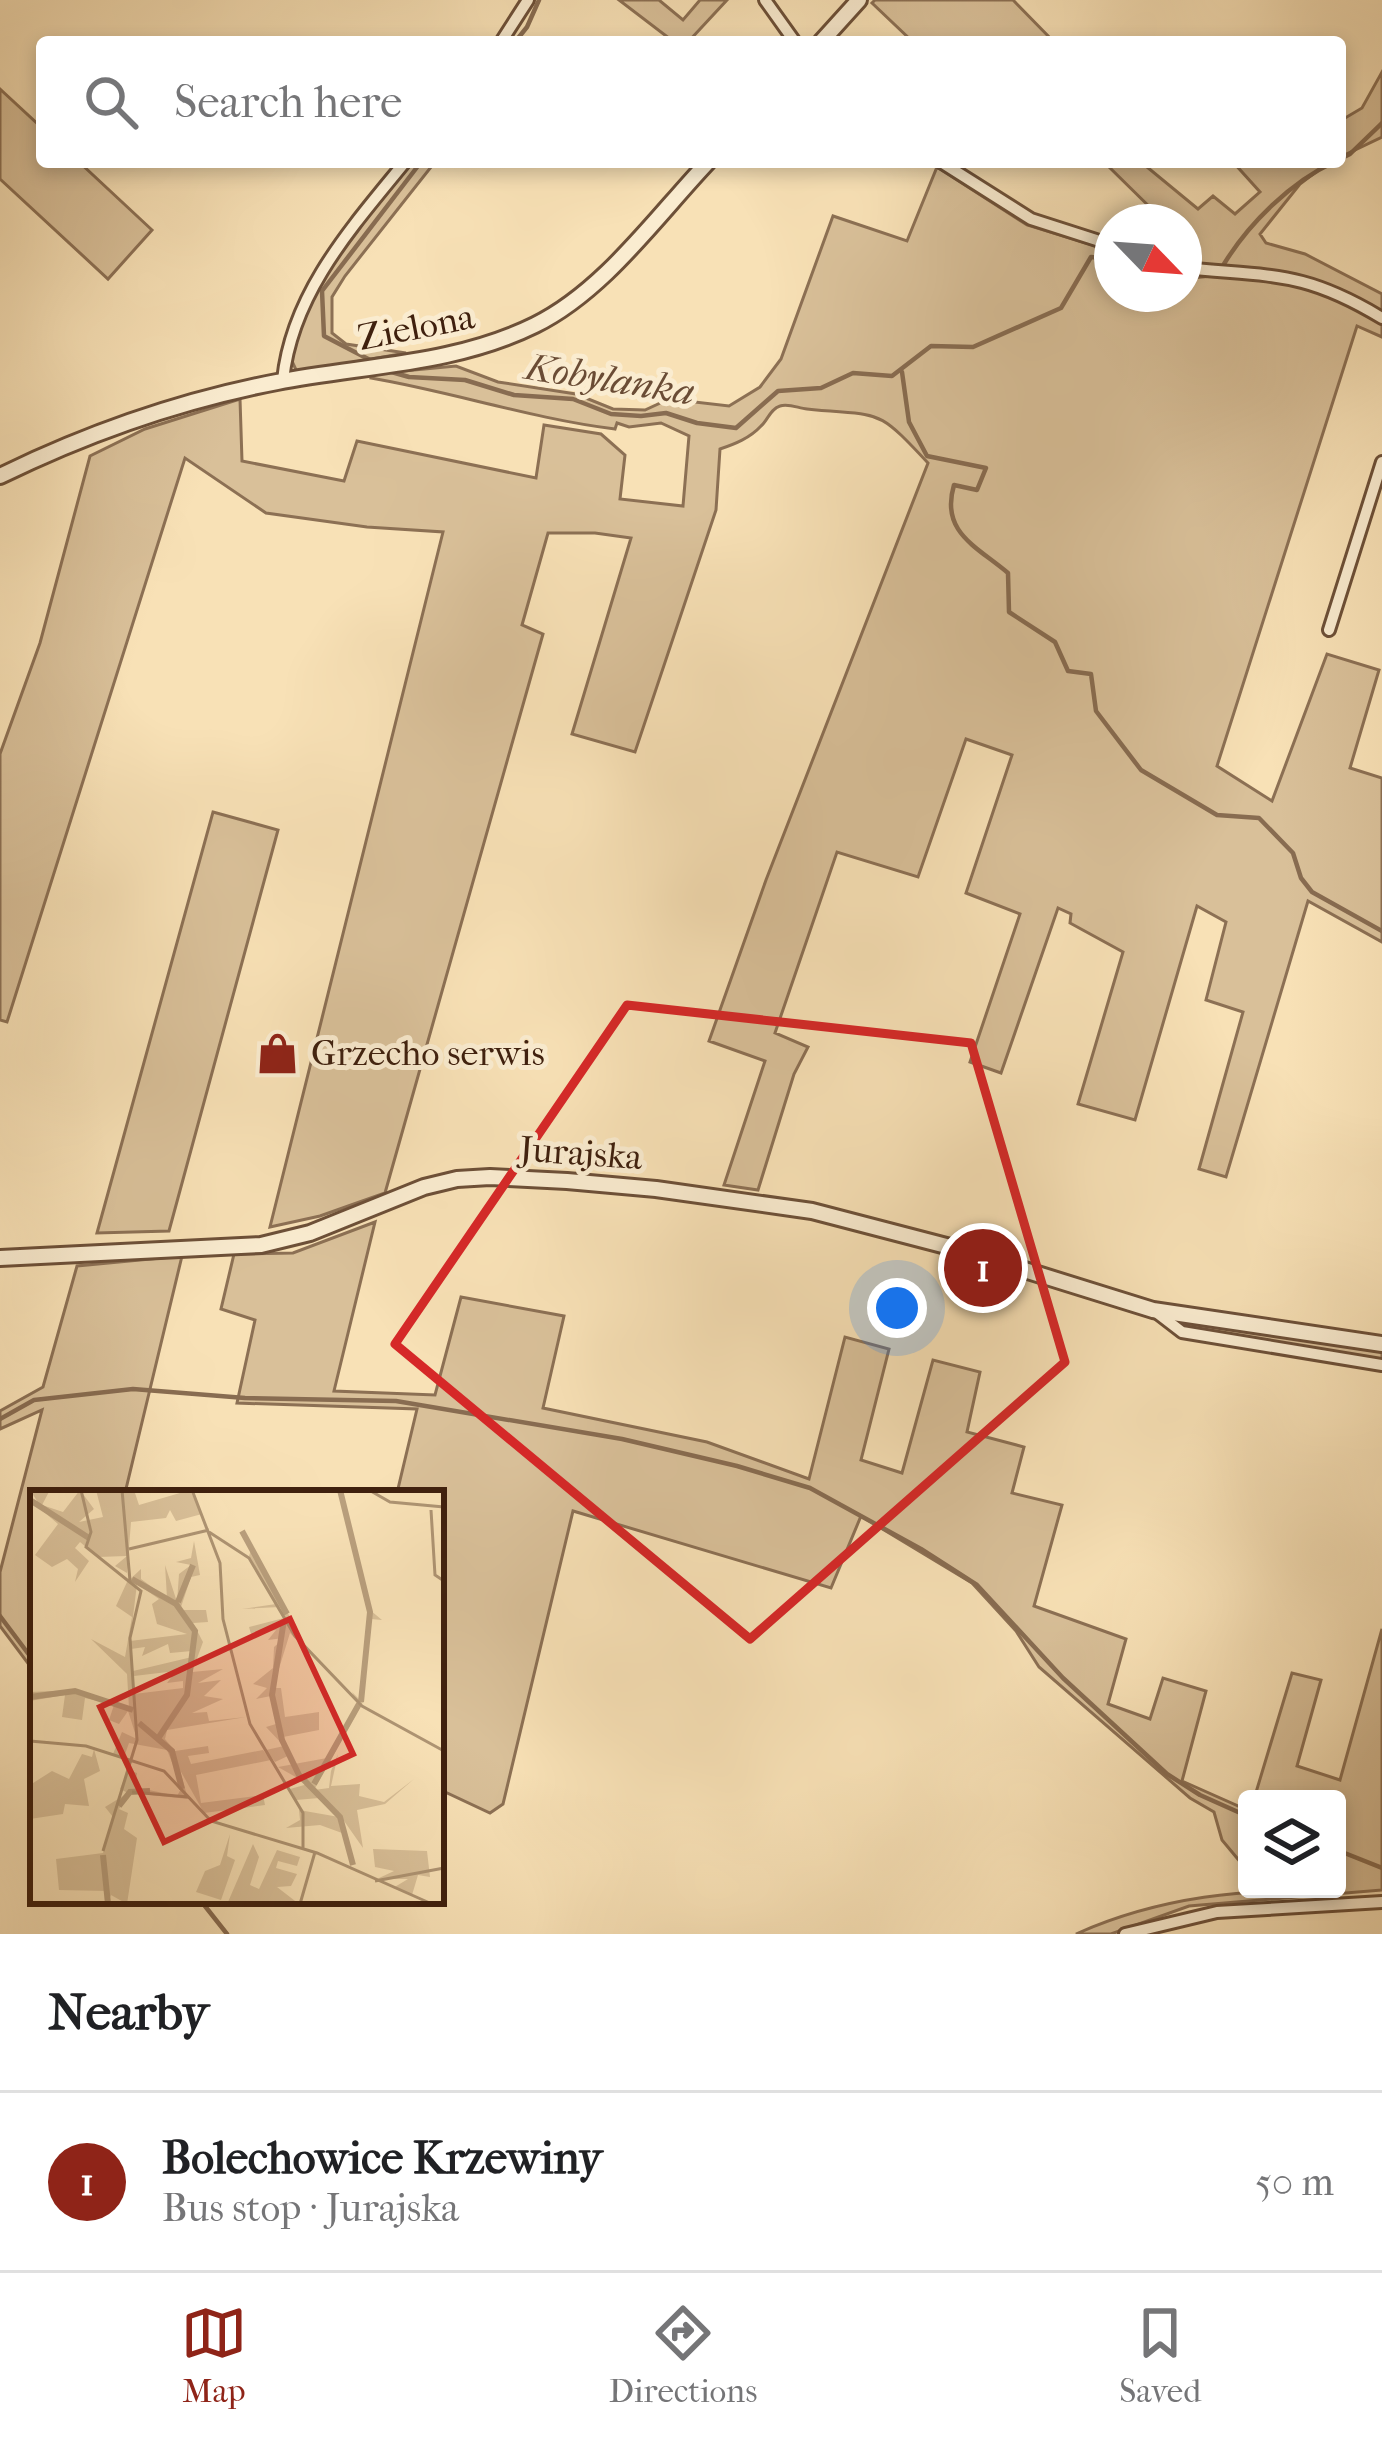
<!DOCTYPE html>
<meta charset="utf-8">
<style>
:root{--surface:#fff;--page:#f6f6f6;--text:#202124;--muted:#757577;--line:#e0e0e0;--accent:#8f2418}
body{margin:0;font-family:"IM FELL French Canon",serif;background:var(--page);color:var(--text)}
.controls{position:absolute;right:36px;bottom:36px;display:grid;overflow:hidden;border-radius:12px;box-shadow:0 6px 18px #0003}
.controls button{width:108px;height:108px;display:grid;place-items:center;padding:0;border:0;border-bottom:3px solid var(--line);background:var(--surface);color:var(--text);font:60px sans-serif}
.compass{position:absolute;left:1094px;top:204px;width:108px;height:108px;border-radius:50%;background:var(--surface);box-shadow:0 6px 18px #0003;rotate:115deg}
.you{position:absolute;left:897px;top:1308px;width:42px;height:42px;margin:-30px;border:9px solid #fff;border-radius:50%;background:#1a73e8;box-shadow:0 0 0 18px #1a73e833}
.badge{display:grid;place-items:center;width:78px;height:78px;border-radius:50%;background:var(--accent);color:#fff;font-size:39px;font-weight:700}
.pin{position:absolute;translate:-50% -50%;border:6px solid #fff;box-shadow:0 3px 12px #0006}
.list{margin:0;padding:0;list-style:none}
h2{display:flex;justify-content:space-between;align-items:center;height:156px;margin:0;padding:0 48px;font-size:51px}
h2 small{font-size:39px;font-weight:400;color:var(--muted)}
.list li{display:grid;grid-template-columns:78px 1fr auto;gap:36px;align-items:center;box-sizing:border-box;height:180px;padding:0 48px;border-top:3px solid var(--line)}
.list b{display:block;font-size:45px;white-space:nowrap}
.list p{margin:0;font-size:39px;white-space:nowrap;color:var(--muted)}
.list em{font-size:39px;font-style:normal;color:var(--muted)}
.icon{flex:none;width:66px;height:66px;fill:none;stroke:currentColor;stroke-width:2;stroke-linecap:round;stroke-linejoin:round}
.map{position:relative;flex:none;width:1382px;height:1934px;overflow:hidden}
.search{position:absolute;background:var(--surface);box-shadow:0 6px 18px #0003;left:36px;right:36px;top:36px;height:132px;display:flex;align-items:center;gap:30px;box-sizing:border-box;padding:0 42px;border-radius:12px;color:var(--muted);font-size:45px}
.sheet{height:336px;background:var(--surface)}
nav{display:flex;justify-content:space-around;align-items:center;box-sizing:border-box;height:168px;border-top:3px solid var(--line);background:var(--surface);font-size:33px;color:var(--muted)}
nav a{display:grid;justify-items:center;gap:6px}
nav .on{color:var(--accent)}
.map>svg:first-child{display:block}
</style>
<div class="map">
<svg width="1382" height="1934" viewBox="0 0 1382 1934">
<rect width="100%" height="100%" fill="#f8e1b6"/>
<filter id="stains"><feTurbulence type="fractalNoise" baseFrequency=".00167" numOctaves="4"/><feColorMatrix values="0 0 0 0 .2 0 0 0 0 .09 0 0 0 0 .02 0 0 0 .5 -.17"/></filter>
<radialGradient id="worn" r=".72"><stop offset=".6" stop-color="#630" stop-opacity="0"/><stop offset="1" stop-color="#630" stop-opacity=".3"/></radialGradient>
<g fill="#d9c099" stroke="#8c7054" stroke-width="3">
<path d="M619,0H659L683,20L700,0H727L688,42H674Z"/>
<path d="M875,0H1013L1054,42H913L872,3Z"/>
<path d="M1382,72V137L1340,157V121L1362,108Z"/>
<path d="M0,89L42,128V162H79L152,230L108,279L0,179Z"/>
<path d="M410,162H435L345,276L332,297V333L346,344L406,353L297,372L290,357L318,281Z"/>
<path d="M1104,162H1141L1198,209L1213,196L1235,214L1260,192L1233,162H1329L1300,184L1260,234L1266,243L1305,254L1382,294V337L1357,326L1217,766L1272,801L1327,654L1379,670L1350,768L1382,778V942L1308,901L1226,1177L1199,1169L1243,1012L1206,1000L1226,922L1197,906L1135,1120L1078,1104L1123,952L1070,923L1071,914L1058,908L1001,1073L970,1062L1020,914L966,893L1012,755L966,739L918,877L837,852L775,1033L808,1047L794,1074L758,1190L724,1185L765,1061L709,1041L766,880L928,463C874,405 882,417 807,409C798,408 788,403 780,406C770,409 768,420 761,426C750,438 735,444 720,449L716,510L635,752L572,734L631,538L595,533H548L522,625L543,634L385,1193L320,1216L270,1227L443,532L367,527L266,513L185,458L7,1022L0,1020V754L40,643L90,456L145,429L240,399L242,461L344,481L357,441L536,478L544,425L601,434L625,455L620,499L683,506L689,436L661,423L629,427L617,423L615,429C533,419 453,392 371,378L372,374L456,366L498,382L576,394L613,409L645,410L669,399L729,406L760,387L781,359L833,216L907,241L937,167L1027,225L1112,251V294H1184V222H1165Z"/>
<path d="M213,812L278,830L169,1231L97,1233Z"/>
<path d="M375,1222L334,1391L435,1395L461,1297L564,1316L543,1408L707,1442L809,1479L845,1337L889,1349L861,1460L902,1473L933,1360L980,1372L967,1432L1024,1447L1012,1493L1062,1505L1034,1606L1126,1639L1108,1704L1150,1719L1163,1678L1206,1691L1182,1781L1247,1810V1870L1222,1840L1214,1812L1190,1798L1039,1667L1016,1631L972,1583L861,1516L831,1588L573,1511L503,1804L490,1813L441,1790V1493H397L417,1409L237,1403L255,1320L221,1309L234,1254L293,1253Z"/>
<path d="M182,1256L125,1493H33V1670L0,1626V1572L42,1410L0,1429V1411L43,1387L77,1266Z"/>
<path d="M1176,1319L1382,1348V1360L1181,1327Z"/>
<path d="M1382,1629V1890L1189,1906L1111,1934H1076C1160,1896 1246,1889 1337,1889V1799H1254L1292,1673L1321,1680L1297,1766L1340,1780Z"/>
</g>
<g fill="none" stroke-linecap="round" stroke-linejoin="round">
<g stroke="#886c51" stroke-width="4.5">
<path d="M515,42L527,27L539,0"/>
<path d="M1340,159L1350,154L1382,123"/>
<path d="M1224,264C1249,223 1291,182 1334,162"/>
<path d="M1184,278L1215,275"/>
<path d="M374,362L324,336L322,291L421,162"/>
<path d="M388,371L409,377L465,380L514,395L573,399L611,414L641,416L666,413L697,423L736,428L778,391L821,388L853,373L892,376L931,346L973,347L1061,308L1091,257L1112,259"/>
<path d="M902,372L909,422L927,456L986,468L977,490L954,485C940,532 976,546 1008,573L1009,612L1055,642L1068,671L1091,674L1096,711L1141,770L1217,815L1259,818L1293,853L1301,878L1312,892L1382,931"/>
<path d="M0,1419L34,1400L133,1389L245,1398L396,1401L622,1439L737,1466L810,1488L921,1549L977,1585L1063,1678L1167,1774L1200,1795L1247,1816"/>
<path d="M0,1616L33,1660"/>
<path d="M1337,1850L1382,1868"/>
<path d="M201,1901L227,1934"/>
</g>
<defs>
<g id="minor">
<path d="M765,0L795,42"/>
<path d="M501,42L528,0"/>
<path d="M941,162L1031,219L1112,245"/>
<path d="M1184,268C1271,277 1303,270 1382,318"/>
<path d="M283,380C292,293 352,227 405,162"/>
<path d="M1329,630L1382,462"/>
<path d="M1156,1312L1182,1332L1382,1365"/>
<path d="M1125,1934L1217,1912L1382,1902"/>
</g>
<g id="tertiary">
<path d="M821,42L859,0"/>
<path d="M0,476C86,434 183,400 277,382C364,365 454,365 535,325C604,291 656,217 708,162"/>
<path d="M0,1258L261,1245L310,1233L424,1187L457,1179L490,1177L567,1181L656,1189L812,1211L954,1248L1153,1310L1382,1344"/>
</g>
</defs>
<use href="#minor" stroke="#6d5038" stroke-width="16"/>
<use href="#tertiary" stroke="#6d5038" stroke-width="20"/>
<use href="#minor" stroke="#faecd0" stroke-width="10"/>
<use href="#tertiary" stroke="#faecd0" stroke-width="14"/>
</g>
<path fill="none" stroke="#d62828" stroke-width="9" stroke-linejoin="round" d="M627,1005L971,1043L1065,1362L750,1639L395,1344Z"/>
<defs>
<symbol id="shop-bare" viewBox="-9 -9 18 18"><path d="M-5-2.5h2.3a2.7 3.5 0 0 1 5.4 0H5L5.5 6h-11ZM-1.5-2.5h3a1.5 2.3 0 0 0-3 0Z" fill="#8f2418" stroke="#faecd0" stroke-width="2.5" paint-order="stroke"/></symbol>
</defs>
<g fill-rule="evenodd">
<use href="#shop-bare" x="248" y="1024" width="59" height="59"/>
</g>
<g text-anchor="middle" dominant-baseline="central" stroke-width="10" stroke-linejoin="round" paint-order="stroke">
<g font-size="36" fill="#3f200e" stroke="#faecd0">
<text transform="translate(416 327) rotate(-11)">Zielona</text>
<text transform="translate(581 1153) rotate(4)">Jurajska</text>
</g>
<g font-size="36" fill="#3f200e" stroke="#faecd0" text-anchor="start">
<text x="311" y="1053">Grzecho serwis</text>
</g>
<g font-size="39" font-style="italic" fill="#6a4c35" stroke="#faecd0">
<text transform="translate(610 379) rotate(9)">Kobylanka</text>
</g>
</g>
<g transform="translate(30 1490)">
<rect width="414" height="414" fill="#f8e1b6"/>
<path d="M0,0H20L12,15L33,22L50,0L64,19L49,32L73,27L66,0H104L109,15L160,0L172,24L146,31L140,20L136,28L101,32L97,83L85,76L97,66L68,67L50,52L45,58L59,71L45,92L48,79L37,69L22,77L5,65L28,34L0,10L7,11ZM311,0L340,120L352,130L341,129L333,212L284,300L299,298L301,281L308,264L301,296L330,294L329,306L354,312L384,289L355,314L327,320L333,358L312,328L322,376L312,343L290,335L256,338L270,330L269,320L309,327L289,308L266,310L260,299L278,294L248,277L297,268L327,213L322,202L330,210L339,120ZM164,51L170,85L161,87L150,120H176L178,132L163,133L173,152L162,182L193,179L168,193L191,190L174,206L193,209L162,223L177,222L179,231L216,227L137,240L135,249L145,261L178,256L179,263L158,266L161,274L233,260L241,270L166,285L171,313L233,305L235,315L174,323L150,280L158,309L101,303L89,319L98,323L94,339L107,348L97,414L81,405L77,414L78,401L29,400L26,369L73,363L83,327L75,317L98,303L90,299L98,280L107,283L105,297L147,306L152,297L137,260L99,253L94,267L83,264L92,242L107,249L98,221L89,234L79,230L84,215L55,208L52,230L32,227L35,205L0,211V202L47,200L99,218L97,184L61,149L95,167L102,127L86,116L97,92L111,79V89L137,108L135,75L147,112L149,84L161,75L146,72L161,68ZM107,94L129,109L122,114L127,134L157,144L100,151ZM138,154L140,163L162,161V167L103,181L101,159L115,157L112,166ZM146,181L137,193L153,191V198L104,204V186ZM222,57L280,164L260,143L243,198H251L255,227L289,222V240L253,247L260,265L245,272L236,260L254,256L236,237L246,234L241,206L226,209L237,198L223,194L243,178L244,157L254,148L238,150L246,140L221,144L219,137L254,128L250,117L212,119L246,114L219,66ZM64,259L70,281L54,289L59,316L35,314L33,324L0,329V295L22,281L39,289L52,264L62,267ZM200,344L197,366L205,370L191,410L166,402L175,381L190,375ZM223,354L229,367L220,395L229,399L247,360L270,367L267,376L248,371L246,378L267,384L261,396L247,397L269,414L198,412ZM343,359L397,361L400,387L388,385L382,405L363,398L378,389H347L364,381L345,377Z" fill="#d9c099" fill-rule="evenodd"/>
<path fill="none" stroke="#b99f7d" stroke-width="6" d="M310,0L340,122L331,212M0,10L59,48M212,41L257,124M102,89L146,114L165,141L157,205L129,247M148,112L163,75M254,130L242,205L252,250L269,285L310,327L323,375M0,207L45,201L103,220M109,233L142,261L152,299M284,294L329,214M89,316L100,302L120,301M73,365L78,414"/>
<path fill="none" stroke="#ae9473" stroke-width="3" d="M51,0L61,42L56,57L111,101L100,148L107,250L73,361M92,0L100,91M162,0L190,73L193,129L220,234L273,323V358M339,0L360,12L414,17M401,20L405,85L414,91M179,42L219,68L265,146L332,216L414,261M99,59L179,40M0,251L56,256L134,281L181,331L287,363L402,414M102,302L158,307M345,391L414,378M270,414L285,362"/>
<path fill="#d62828" fill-opacity="0.15" stroke="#d62828" stroke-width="6" d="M260,129L323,264L134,352L70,217Z"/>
<rect width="414" height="414" fill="none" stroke="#3f200e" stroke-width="6"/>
</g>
<rect width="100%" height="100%" filter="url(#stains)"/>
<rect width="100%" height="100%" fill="url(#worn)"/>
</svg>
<div class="controls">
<button><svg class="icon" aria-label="layers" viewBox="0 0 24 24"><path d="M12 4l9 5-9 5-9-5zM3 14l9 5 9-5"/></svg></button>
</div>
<svg class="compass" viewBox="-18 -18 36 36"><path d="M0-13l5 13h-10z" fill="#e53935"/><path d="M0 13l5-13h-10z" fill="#757577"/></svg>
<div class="you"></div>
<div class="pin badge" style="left:983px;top:1268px">1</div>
<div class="search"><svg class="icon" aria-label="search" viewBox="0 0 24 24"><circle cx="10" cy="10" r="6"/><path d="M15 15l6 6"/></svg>Search here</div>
</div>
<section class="sheet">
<h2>Nearby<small></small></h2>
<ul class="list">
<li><span class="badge">1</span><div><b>Bolechowice Krzewiny</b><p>Bus stop · Jurajska</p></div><em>50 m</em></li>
</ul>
</section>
<nav>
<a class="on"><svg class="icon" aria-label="map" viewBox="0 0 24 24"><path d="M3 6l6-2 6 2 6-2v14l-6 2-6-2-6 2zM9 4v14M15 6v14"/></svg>Map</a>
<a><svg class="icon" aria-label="directions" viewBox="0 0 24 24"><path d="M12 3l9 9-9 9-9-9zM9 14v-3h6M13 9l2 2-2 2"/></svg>Directions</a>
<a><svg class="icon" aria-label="saved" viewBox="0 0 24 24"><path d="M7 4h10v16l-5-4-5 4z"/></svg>Saved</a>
</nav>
